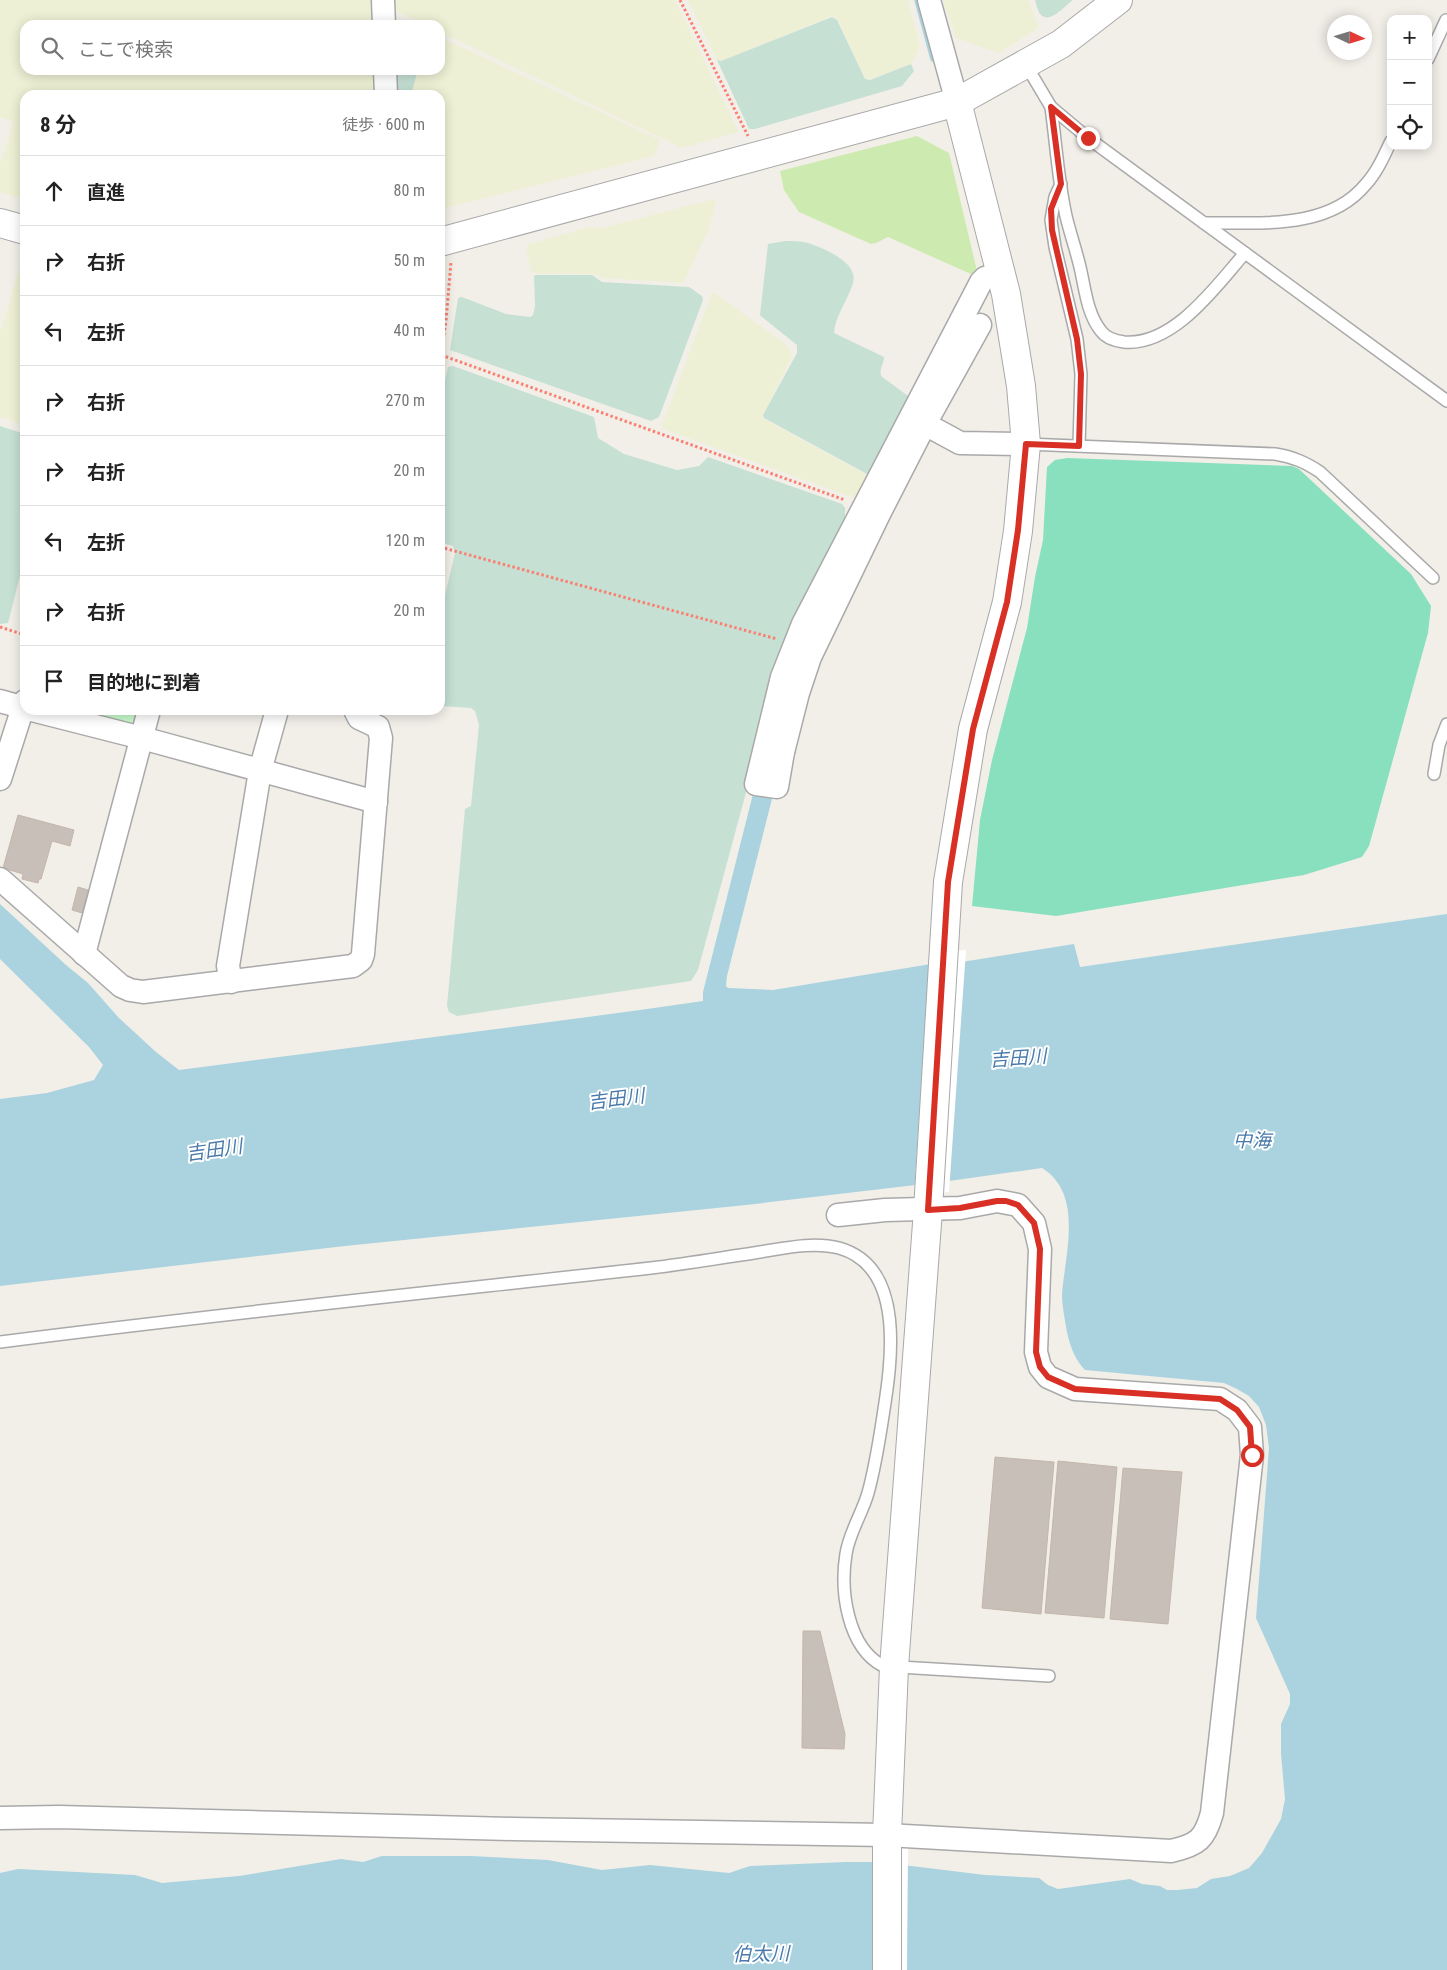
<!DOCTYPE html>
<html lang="ja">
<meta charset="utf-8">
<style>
:root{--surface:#fff;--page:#f6f6f6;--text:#222;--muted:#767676;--line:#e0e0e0}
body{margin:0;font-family:"Roboto Condensed","Noto Sans JP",sans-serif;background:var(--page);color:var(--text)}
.controls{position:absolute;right:15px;top:15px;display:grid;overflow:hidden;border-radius:10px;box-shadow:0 2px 12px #0003}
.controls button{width:45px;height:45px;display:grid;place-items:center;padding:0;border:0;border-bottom:1px solid var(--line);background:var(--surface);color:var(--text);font:25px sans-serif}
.compass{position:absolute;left:1327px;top:15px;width:45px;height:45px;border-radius:50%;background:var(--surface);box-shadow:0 2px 12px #0003;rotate:94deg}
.stop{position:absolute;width:15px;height:15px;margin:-11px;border:4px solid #d93025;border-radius:50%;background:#fff}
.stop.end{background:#d93025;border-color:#fff;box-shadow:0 1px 5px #0008}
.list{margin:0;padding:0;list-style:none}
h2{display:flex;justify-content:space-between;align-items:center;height:65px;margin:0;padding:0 20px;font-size:21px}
h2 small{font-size:16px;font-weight:400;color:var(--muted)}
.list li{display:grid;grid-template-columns:32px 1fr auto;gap:15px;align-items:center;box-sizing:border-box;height:70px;padding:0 20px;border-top:1px solid var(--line)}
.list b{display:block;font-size:19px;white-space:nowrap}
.list em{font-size:16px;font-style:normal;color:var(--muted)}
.icon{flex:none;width:28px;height:28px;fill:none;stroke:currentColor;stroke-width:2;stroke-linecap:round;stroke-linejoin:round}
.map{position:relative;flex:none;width:1447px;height:1970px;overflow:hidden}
.search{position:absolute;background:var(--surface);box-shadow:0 2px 12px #0003;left:20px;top:20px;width:425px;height:55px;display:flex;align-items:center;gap:12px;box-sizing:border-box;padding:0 18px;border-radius:15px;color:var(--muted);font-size:19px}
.panel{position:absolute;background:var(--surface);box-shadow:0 2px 12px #0003;left:20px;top:90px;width:425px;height:625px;border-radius:15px}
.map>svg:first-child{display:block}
</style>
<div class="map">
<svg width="1447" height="1970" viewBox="0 0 1447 1970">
<rect width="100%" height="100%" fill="#f2efe9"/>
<g fill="#eef0d5">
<path d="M0,0H376L377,25H25V70H378L379,95H25V200L0,192V163L13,123L10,121L0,117Z"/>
<path d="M393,0H675L739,132L682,148L440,32V25H426L394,10Z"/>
<path d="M688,0H908L920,46L911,64L870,79H865L838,20L832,16L721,61L717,60Z"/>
<path d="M943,0H1028L1038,26L1037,29L999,53L956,38Z"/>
<path d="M440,37L660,140L654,156L440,209V95H411L418,70H440Z"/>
<path d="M714,199L716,203L709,229L683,283L602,278L594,274L534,273L531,271L526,248L529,244L589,227L602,228Z"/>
<path d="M24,253H25V425L0,417V333Z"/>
<path d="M440,266L446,270L440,334Z"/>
<path d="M712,293L716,294L783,342L791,351L792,356L762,418L867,475L857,497L854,498L663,429L662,425Z"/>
</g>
<path fill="#cdebb0" d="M917,136L949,153L977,271L973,275L888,237L876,243L871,244L799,212L784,190L780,171Z"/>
<g fill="#c6e0d4">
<path d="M1035,0H1073C1066,5 1050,24 1041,15C1038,12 1036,4 1035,0Z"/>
<path d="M832,17L837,20L865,79L870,80L911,64L914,71L902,86L755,129H749L717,60L721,61Z"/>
<path d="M392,70H418L411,95H392Z"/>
<path d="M785,241C793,241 801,241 808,243C823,248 859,262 853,283C848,300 835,316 834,333L884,357C884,364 879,368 881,376L908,396L909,401L871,474H867L764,418L763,415L797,353V345L762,317L760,315L768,244Z"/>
<path d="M536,275H592L602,282L689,287L702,296L703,300L659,417L651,421L450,350L458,298L462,297L506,314L530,317L533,315L535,306L534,276Z"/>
<path d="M453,366L594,417L598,438L624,454L677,470L699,466L708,457L842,504L845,508V517L790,630L698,970L691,981L457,1016L449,1012L447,1006L465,809L471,806L479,725L475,711L471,708L440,706V616L455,553L453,546L440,542V402L448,367Z"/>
<path d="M0,426L25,434V556L8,623L0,624Z"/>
</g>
<path fill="#c8facc" d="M82,710H137L132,728L81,713Z"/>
<path fill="#88e0be" d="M1067,458L1292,466L1299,469L1411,574L1431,606L1428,633L1369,846L1362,857L1304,875L1056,916L972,906L980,820L992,760L1027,628L1035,577L1043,540L1047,467L1055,460Z"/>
<g fill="#aad3df">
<path d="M754,790L773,795L727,976L726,986L728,988L773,990L937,963L924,1184L746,1205L345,1246L0,1286V1099L47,1093L94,1080L103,1065L89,1047L0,959V904L66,965L88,983L119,1018L156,1052L179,1070C354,1047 529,1026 703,1001V992Z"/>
<path d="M1447,914V1970H894L895,1864L985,1875L1039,1878L1048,1885L1058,1889L1130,1879L1142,1884L1160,1886L1167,1890H1177L1197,1888L1211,1879L1230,1876L1249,1868L1262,1853L1281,1819L1285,1799L1281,1754V1724L1290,1704V1694L1256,1618L1269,1448L1266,1425L1259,1407L1249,1396L1237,1389L1224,1383L1085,1370C1075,1360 1070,1346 1067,1332C1065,1320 1062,1306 1062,1294C1065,1254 1084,1194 1042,1168L935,1183L949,964L1074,944L1080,967Z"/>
<path d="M382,1856H471L548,1860L602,1870L650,1865L729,1873L750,1866L846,1862H883L882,1970H0V1873L18,1869L135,1875L162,1883L239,1876L341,1859L363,1862Z"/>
</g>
<g fill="#fff">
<path d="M966,950L949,1192L914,1195L930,953Z"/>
<path d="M876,1845L908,1846L907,1970H875Z"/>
</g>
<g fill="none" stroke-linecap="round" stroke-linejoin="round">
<path stroke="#aad3df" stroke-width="5.5" d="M917,0L933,59"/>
</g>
<g fill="#c7bfb8" stroke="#c4b6ab">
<path d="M18,815L74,830L70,846L52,841L41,879H39L38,883L22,879L23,874L3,868Z"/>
<path d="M78,887L88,890L82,913L72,910Z"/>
<path d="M995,1457L1054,1462L1041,1614L982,1608Z"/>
<path d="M1058,1461L1117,1467L1104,1618L1045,1613Z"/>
<path d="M1123,1468L1182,1472L1168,1624L1110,1619Z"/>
<path d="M803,1631H820L845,1734L844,1749L802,1748Z"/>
</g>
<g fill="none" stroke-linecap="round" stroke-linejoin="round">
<defs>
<g id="service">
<path d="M1428,59L1446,20"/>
<path d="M1026,65L1051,107L1088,138L1447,401"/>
<path d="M1051,107C1056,143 1058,180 1066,216C1070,233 1076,250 1080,267C1085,288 1087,314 1101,331C1106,338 1116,341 1124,342C1174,346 1216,286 1245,253"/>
<path d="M1061,184L1055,197L1051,220L1055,247L1077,339L1081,374L1079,446"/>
<path d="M1204,223C1257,222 1328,231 1366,184C1377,172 1384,156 1391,141"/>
<path d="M1026,444L1275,454C1293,457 1305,462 1320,472L1433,578"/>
<path d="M1434,774L1439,745L1447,724"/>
<path d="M0,1342C217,1314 434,1292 651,1268C685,1264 720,1258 754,1253C781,1249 812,1241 839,1248C907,1267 891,1365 883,1416C879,1442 875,1468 868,1493C862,1514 849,1533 846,1554C840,1590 847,1647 883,1666L1049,1676"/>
</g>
<g id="minor">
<path d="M383,0L384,25"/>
<path d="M929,0L957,102"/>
<path d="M385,70L386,95"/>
<path d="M925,424L960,443L1026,444"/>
<path d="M0,701L25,708"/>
<path d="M32,710L142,738L376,802"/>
<path d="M768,747L783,752L798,693L810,657L879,514L925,424L980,325"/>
<path d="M783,752L777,787L756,784L782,677L803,624L981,282L985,278L1001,272"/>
<path d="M0,779L25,701"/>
<path d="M0,879L121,986L130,990L143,992L353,966L361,960L363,954L381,738L378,727L359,718L355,710"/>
<path d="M84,954L149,710"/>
<path d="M231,982L228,966L260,771L277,710"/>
<path d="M0,1818L59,1817L513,1829L887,1835L1171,1851C1198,1845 1205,1839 1212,1813L1252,1455L1250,1427L1237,1410L1220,1399L1075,1389L1048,1377L1040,1367L1036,1352L1040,1249L1034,1223L1018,1205L997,1201L960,1208L885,1210L838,1215"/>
</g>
<g id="tertiary">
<path d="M957,102L1061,44L1118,0"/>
<path d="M0,223L25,230"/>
<path d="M440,242L957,102L1006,294L1021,386L1026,444L1018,531L1007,602L973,729L948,882L928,1210L894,1667L887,1835V1970"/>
</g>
</defs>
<use href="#service" stroke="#a9a9a9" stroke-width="14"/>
<use href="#minor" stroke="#a9a9a9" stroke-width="25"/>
<use href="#tertiary" stroke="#a9a9a9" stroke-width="30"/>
<g stroke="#fa8072" stroke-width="3" stroke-dasharray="2.5 2.5" stroke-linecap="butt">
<path d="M680,0L748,136"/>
<path d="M441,355L845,500"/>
<path d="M440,360L446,321L451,262"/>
<path d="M440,547L777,639"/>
<path d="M0,627L25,635"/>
</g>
<use href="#service" stroke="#fff" stroke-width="11"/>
<use href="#minor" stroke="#fff" stroke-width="22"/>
<use href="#tertiary" stroke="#fff" stroke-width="28"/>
</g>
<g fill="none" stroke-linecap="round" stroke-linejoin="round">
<path stroke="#d93025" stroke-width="6" d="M1088,138L1051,107L1061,184L1051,209L1052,230L1077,339L1081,374L1079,446L1026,444L1018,530L1007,602L973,729L948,882L928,1210L960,1208L997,1201H1006L1018,1205L1034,1223L1040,1249L1036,1352L1040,1367L1048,1377L1075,1389L1220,1399L1237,1410L1250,1427L1252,1455"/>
</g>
<g text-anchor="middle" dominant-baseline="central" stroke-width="4" stroke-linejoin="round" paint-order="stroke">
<g font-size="19" font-style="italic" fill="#4a7aab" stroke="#fff">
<text transform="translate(1018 1058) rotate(-4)">吉田川</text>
<text transform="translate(616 1099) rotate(-7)">吉田川</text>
<text x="1252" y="1140">中海</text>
<text transform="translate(214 1150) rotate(-8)">吉田川</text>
<text transform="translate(761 1954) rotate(-1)">伯太川</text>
</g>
</g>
</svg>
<div class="controls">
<button>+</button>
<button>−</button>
<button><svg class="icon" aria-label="locate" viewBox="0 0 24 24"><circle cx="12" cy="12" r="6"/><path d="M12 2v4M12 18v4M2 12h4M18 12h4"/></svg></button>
</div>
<svg class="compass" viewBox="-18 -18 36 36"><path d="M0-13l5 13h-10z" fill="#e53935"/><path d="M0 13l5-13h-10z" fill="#767676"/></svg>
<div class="stop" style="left:1252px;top:1455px"></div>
<div class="stop end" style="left:1088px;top:138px"></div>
<div class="search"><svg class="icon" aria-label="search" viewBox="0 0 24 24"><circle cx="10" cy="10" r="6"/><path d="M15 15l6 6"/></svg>ここで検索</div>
<section class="panel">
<h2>8 分<small>徒歩 · 600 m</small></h2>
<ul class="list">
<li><svg class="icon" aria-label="ahead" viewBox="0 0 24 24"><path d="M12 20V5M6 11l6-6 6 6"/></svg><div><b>直進</b></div><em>80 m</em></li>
<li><svg class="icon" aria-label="right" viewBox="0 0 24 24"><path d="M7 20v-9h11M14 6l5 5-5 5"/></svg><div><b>右折</b></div><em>50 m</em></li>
<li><svg class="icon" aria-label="left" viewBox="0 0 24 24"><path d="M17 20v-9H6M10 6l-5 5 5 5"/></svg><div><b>左折</b></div><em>40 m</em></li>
<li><svg class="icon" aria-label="right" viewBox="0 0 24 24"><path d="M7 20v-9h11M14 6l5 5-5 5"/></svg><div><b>右折</b></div><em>270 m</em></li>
<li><svg class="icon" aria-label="right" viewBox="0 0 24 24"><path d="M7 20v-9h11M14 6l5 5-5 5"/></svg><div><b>右折</b></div><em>20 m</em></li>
<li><svg class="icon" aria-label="left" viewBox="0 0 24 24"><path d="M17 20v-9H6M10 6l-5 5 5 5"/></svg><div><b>左折</b></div><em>120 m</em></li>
<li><svg class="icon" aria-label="right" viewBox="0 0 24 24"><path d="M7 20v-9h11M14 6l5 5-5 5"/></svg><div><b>右折</b></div><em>20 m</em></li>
<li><svg class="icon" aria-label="arrive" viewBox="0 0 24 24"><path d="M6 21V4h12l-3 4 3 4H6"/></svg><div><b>目的地に到着</b></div></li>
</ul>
</section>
</div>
